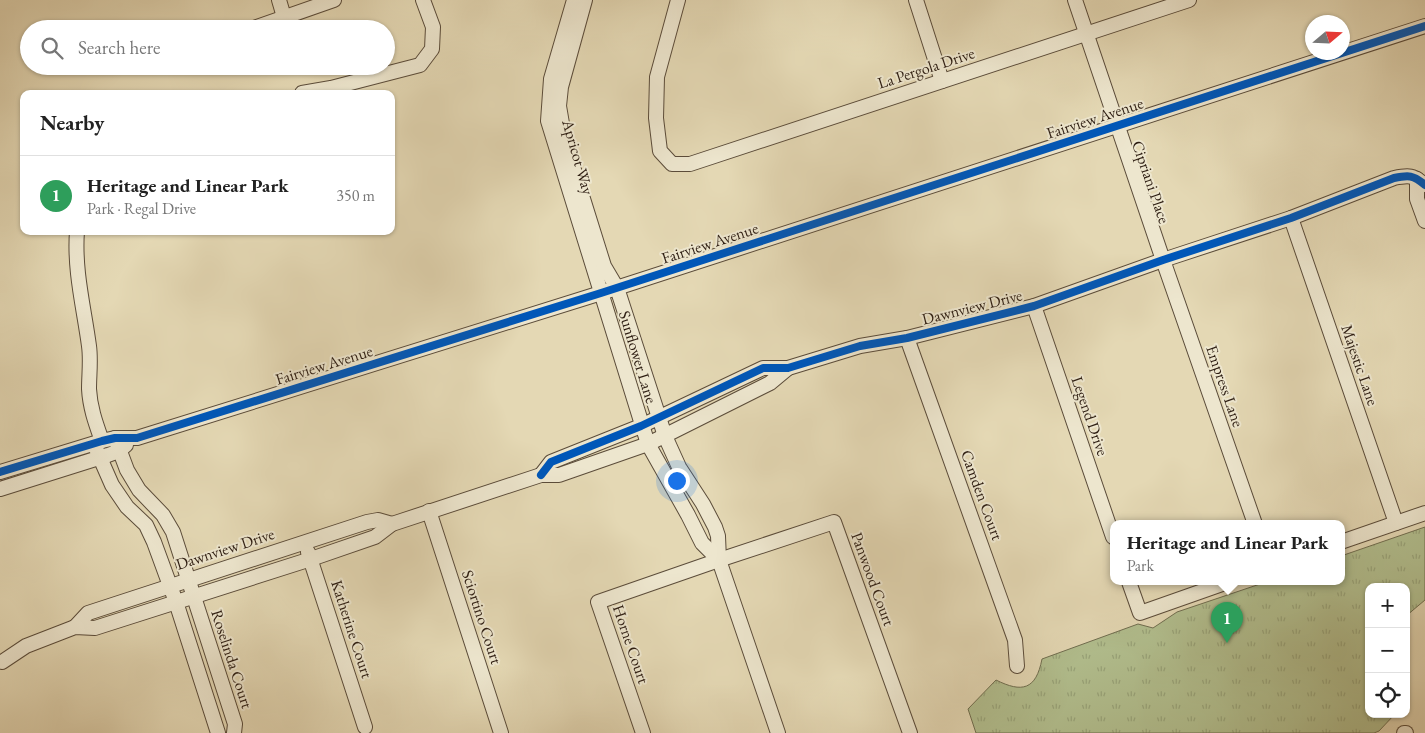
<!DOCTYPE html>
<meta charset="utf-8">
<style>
:root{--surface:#fff;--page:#f2f2f2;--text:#222;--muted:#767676;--line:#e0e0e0;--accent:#d93025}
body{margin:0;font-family:"EB Garamond",serif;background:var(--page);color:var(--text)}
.controls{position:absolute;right:15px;bottom:15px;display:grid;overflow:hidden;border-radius:10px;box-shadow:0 1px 4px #0004}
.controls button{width:45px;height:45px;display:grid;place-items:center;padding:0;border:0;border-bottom:1px solid var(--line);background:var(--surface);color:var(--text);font:25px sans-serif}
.compass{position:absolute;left:1305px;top:15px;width:45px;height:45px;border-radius:50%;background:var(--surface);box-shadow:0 1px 4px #0004;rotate:71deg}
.you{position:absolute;left:676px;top:480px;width:18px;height:18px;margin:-12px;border:4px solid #fff;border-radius:50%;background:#1a73e8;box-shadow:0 0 0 8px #1a73e833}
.badge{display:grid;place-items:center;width:32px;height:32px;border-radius:50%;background:var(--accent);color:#fff;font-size:16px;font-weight:700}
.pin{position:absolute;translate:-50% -41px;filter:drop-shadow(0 1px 2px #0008)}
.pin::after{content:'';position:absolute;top:26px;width:18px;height:15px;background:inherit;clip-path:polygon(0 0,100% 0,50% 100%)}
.popup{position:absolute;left:1110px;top:520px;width:235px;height:65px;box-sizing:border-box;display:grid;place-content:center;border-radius:10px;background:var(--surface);filter:drop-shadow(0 1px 4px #0005);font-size:16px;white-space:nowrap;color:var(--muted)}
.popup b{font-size:19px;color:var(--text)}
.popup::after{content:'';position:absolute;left:50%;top:100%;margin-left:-10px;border:10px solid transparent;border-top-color:var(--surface)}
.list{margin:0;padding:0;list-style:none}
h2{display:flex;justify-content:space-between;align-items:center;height:65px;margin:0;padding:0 20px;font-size:21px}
h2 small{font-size:16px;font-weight:400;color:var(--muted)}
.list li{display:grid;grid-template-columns:32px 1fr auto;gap:15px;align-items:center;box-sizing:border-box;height:80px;padding:0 20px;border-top:1px solid var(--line)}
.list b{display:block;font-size:19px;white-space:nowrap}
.list p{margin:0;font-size:16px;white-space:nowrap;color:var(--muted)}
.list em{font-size:16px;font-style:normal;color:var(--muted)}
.icon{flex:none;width:28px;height:28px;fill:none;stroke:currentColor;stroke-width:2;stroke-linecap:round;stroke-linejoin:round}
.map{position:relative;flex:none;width:1425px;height:733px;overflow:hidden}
.search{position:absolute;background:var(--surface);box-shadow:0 1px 4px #0004;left:20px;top:20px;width:375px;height:55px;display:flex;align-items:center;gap:12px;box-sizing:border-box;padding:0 18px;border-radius:28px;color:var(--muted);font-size:19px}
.panel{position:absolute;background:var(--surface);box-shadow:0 1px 4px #0004;left:20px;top:90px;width:375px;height:145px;border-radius:10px}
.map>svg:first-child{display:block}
</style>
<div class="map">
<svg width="1425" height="733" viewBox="0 0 1425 733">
<defs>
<pattern id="park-tufts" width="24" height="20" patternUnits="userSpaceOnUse" patternTransform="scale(1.25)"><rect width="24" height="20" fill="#b2bf8f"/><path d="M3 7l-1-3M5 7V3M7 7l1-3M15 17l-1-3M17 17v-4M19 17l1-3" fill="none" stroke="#99a47a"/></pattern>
</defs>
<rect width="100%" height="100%" fill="#e4d8b4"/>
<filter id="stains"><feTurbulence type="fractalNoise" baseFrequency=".004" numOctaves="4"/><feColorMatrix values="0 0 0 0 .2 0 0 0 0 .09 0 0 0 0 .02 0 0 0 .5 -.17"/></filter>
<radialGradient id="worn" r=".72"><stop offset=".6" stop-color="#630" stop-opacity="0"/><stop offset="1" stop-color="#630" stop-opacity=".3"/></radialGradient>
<path fill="url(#park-tufts)" stroke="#706e50" d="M1425,527V600L1406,616V587H1369V714H1395L1379,731L1374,733H976L968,709L996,680C1022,693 1036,690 1042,659L1138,624L1153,628L1177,612L1266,582H1341V556Z"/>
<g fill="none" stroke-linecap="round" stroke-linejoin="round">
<defs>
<g id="minor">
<path d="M279,0L284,17"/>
<path d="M574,0L551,79L548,121L648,444L688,515L702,543L719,560"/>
<path d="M585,0L561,87L559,106L565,141L604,266L617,288L665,436L679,467L703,504L715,527L718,536L719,560L778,733"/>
<path d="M678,0L657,77L656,118L660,151L672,164H690L1189,0"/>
<path d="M916,0L942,81"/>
<path d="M1075,0L1163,260L1255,524"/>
<path d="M251,29L334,0"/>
<path d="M302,93L331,88L420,65L432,49L433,27L423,0"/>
<path d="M1417,179V199L1425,221"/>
<path d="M1291,218L1396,523"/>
<path d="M77,231C74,271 84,308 89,346C91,360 89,375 89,389C90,408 96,424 102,441"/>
<path d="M1034,306L1113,537"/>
<path d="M907,338L1015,640L1017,666"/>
<path d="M115,438L127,470L139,490L163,515L173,532L235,724L234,733"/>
<path d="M94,444L112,485L127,507L146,525L154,542L176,602L218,733"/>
<path d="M0,472L102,441L115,438H137L601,293L1425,26"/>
<path d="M541,475L551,462L641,426L763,368H788L860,346L907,338L1034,306L1163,260L1291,218L1394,178C1409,175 1413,175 1425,185"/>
<path d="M0,489L108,455L119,451L126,445"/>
<path d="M429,511L501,733"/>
<path d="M1341,542L1425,513"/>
<path d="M308,552L365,727"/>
<path d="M1129,582L1140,613L1228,582"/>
<path d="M75,627L88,613L367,522L378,520L392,524"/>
<path d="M2,662L26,646L75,627L95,628L311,559L375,537L392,524L541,475H559L648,444L770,383L788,368"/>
<path d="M643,733L598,602L719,560L834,522L910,733"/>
<path d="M1404,733H1406"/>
</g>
</defs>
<use href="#minor" stroke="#5b4c3a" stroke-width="16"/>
<use href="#minor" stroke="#ede6ce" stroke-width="14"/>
<defs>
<g id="cycleway">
<path d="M0,472L102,441L115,438H137L601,293L1425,26"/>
<path d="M541,475L551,462L641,426L763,368H788L860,346L907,338L1034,306L1163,260L1291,218L1394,178C1409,175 1413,175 1425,185"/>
</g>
</defs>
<use href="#cycleway" stroke="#ede6ce" stroke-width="11"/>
<use href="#cycleway" stroke="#0057b8" stroke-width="8"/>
</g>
<g text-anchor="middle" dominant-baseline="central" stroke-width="4" stroke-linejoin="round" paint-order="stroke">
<g font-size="16" fill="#2d1d12" stroke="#ede6ce">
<text transform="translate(926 68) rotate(-18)">La Pergola Drive</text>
<text transform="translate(1095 118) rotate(-18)">Fairview Avenue</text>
<text transform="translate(578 157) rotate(74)">Apricot Way</text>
<text transform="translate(1151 182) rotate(71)">Cipriani Place</text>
<text transform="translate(710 243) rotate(-18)">Fairview Avenue</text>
<text transform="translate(972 307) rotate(-14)">Dawnview Drive</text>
<text transform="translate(638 357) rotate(73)">Sunflower Lane</text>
<text transform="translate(324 365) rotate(-17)">Fairview Avenue</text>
<text transform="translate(1360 365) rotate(71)">Majestic Lane</text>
<text transform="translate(1225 386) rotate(71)">Empress Lane</text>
<text transform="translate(1090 416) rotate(71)">Legend Drive</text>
<text transform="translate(982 495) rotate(70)">Camden Court</text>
<text transform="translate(225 549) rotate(-18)">Dawnview Drive</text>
<text transform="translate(873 579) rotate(70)">Panwood Court</text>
<text transform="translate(482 617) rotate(72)">Sciortino Court</text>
<text transform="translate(352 629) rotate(72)">Katherine Court</text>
<text transform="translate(631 644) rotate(71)">Horne Court</text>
<text transform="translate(232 659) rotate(72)">Roselinda Court</text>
</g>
</g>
<rect width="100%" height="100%" filter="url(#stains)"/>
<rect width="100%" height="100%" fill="url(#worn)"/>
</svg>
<div class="controls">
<button>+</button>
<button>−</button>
<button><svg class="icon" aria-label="locate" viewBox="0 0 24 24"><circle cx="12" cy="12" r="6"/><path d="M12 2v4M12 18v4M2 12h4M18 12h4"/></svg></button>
</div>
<svg class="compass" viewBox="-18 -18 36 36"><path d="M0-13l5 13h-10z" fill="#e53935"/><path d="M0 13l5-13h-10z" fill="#767676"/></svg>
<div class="you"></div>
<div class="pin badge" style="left:1227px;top:643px;background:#2e9e5b">1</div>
<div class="popup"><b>Heritage and Linear Park</b>Park</div>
<div class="search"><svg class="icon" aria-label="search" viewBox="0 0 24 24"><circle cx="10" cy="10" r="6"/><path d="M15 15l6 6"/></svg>Search here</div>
<section class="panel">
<h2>Nearby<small></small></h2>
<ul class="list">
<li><span class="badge" style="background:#2e9e5b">1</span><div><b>Heritage and Linear Park</b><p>Park · Regal Drive</p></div><em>350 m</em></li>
</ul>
</section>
</div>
